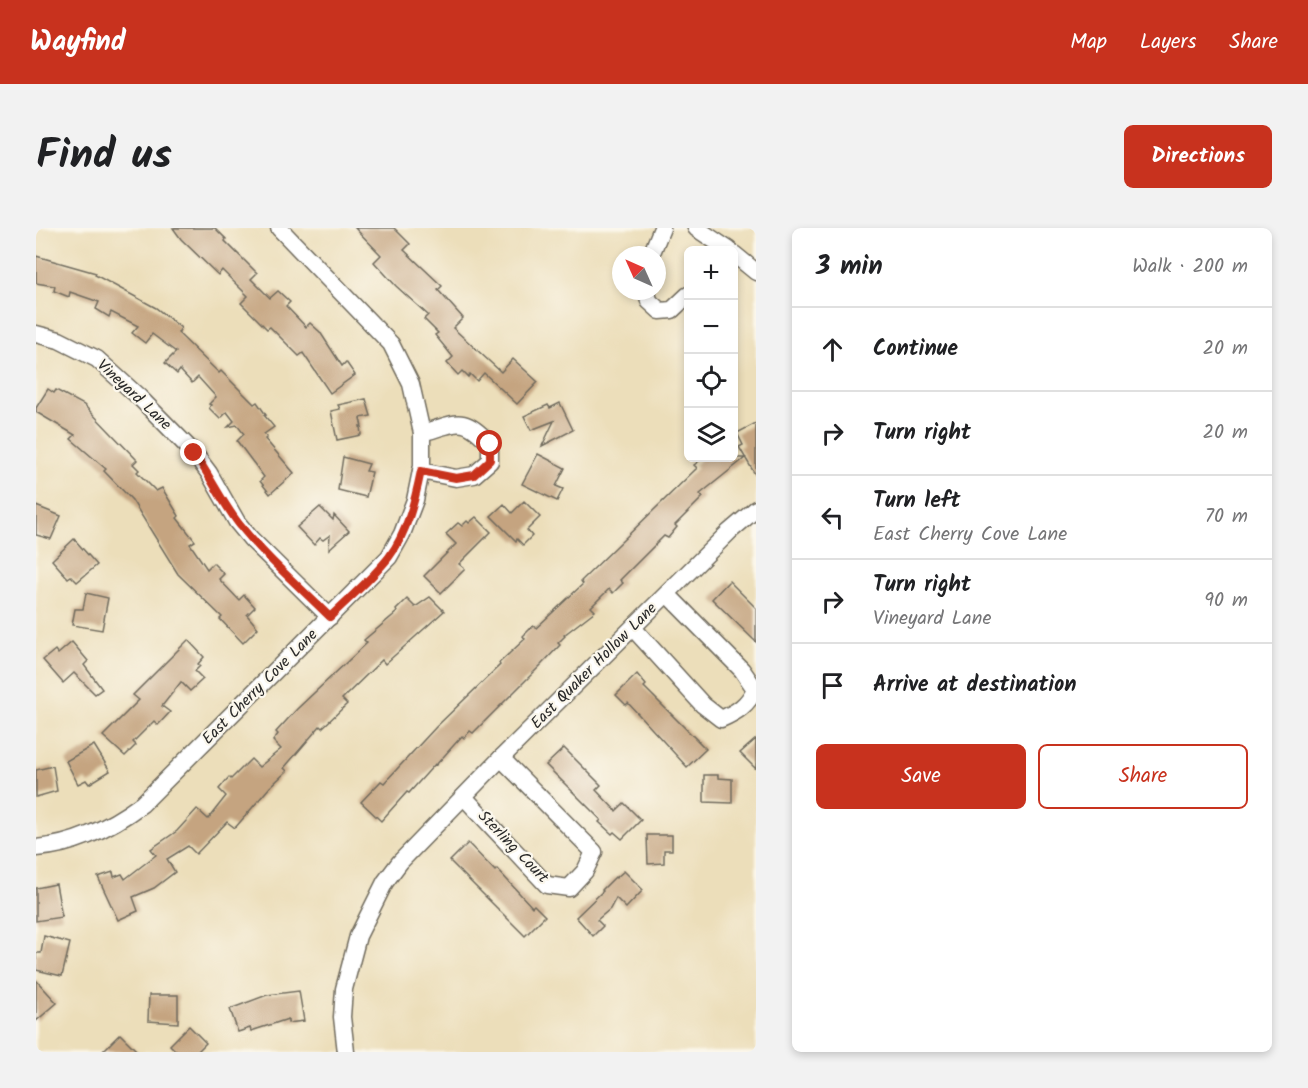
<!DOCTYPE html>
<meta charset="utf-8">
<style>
:root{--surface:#fff;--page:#f2f2f2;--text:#202124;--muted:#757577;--line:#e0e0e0;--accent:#c8321e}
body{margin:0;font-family:Kalam,sans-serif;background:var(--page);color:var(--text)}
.controls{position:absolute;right:18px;top:18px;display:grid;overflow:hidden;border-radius:9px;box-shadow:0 3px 9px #0003}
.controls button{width:54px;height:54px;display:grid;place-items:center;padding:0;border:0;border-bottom:2px solid var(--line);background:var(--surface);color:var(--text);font:30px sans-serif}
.compass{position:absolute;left:576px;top:18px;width:54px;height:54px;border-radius:50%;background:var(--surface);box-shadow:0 3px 9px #0003;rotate:315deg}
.stop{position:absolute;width:18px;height:18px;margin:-14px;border:4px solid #c8321e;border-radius:50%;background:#fff}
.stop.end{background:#c8321e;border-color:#fff;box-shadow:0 2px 6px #0008}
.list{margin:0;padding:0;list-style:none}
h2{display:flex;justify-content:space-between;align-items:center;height:78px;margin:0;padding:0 24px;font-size:26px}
h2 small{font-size:20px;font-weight:400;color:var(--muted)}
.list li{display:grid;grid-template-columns:39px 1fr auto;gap:18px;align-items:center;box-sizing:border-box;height:84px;padding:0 24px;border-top:2px solid var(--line)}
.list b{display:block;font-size:22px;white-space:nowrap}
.list p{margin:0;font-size:20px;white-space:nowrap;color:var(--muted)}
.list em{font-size:20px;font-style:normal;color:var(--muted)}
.actions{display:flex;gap:12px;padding:18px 24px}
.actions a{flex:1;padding:14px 0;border:2px solid var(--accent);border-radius:9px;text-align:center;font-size:21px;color:var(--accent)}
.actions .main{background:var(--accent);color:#fff}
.icon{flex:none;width:33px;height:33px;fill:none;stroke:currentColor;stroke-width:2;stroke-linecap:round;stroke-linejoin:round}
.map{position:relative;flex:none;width:720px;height:824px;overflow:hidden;border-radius:9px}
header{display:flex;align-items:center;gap:36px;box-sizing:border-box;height:84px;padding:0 30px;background:var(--accent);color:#fff}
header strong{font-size:28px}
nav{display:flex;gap:33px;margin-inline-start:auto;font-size:21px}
.intro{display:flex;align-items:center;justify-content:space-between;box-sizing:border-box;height:144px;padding:0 36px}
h1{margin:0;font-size:42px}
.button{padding:15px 27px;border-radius:9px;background:var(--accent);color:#fff;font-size:21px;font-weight:700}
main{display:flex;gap:36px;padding:0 36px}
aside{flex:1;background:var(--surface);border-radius:9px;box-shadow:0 3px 9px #0003}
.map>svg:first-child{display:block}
</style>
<header>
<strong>Wayfind</strong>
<nav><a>Map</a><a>Layers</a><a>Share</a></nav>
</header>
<div class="intro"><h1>Find us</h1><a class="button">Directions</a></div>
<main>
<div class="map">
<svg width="720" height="824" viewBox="0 0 720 824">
<rect width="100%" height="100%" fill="#fbf7ec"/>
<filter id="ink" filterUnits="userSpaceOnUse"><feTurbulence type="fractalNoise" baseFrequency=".0167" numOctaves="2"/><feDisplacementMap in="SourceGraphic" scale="12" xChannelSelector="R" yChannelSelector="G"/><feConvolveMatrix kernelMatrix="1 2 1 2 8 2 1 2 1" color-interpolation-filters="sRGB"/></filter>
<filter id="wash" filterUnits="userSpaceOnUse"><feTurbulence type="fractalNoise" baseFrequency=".008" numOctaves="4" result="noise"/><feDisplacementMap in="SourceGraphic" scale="24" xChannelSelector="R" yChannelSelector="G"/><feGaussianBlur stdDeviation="1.35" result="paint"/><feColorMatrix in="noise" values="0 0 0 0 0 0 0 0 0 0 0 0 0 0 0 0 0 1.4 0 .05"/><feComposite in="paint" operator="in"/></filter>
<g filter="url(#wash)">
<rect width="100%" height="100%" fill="#ecdeba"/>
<g id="blocks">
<g fill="#c5a480">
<path d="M137,0H179L190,11L189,13L221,45L215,51L234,70L242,63L254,74L250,78L270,99L274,95L284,104L306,138L310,134L319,147L294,165L267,125L263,128L234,99L231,101L205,75L212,68L186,42L182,47L145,11Z"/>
<path d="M319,0H358L374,16L368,22L406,58L402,62L427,90L417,100L465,144L477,131L502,154L481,176L448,145L441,153L434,146L432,149L426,143L422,147L411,135L417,129L399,107L402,105L388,91L392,87L360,58L338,34L345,27Z"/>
<path d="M0,28L60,45L59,47L120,80L145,100L142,105L183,145L185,143L218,176L221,174L230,187H228L238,199L228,206L231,209L229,211L258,245L234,266L224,253L228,249L201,213L208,206L201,197L192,199L198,193L191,184L184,191L173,180L175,177L173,176L180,169L162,149L156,155L144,142L141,146L129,135L140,124L116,106L109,115L96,105L102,98L75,84L73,89L60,81L63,74L34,64L33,69L18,63L19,58L0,55Z"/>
<path d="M12,161L18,165L20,162L48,177L101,232L97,236L103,242L101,244L120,263L126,260L143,288L141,290L159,313L154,316L171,341L177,335L188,346L183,351L203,372L208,367L219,379L211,387L222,400L207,415L184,391L186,389L142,346L96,272L68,243L70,241L35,211L39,207L0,184V180Z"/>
<path d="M330,171L335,188L324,190L326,199L324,198L325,207L301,212L295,183L304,181L302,177Z"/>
<path d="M524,175L537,202L506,218L518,193L495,202L488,188L512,177L514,180Z"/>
<path d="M720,195V248L703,219L707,217L701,205Z"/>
<path d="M502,226L529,240L520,258L527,261L521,273L486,256Z"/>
<path d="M307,229L333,236L330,243L336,244L330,269L302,262Z"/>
<path d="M667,230H709L664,266L667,269L639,297L641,299L632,310L628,308L584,352L587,355L577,365L573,361L555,379L559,383L528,407L529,408L522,415L524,417L505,437L437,505L434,503L428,510L426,508L400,537L399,536L373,565L371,564L345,593L325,574L345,553L348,555L400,499L464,437L463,435L489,411L487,408L497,398L500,400L547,356L545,353L661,240L658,237Z"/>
<path d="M488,273L504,289L491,302L496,308L487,317L481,311L480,313L455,288L468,276L476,285Z"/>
<path d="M0,278L25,288L15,311L0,307Z"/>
<path d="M284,279L297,292L298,287L313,303L293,321L294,307L287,312L284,310L278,317L261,299Z"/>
<path d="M440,289L455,304L423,336L429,341L405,365L388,348L420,316L410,306L422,295L426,298L431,293L433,295Z"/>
<path d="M38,311L61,337L41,354L35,348L32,350L16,332Z"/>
<path d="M693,353L720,380V414L676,371Z"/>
<path d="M50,365L72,370L66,402L36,397L39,381H47Z"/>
<path d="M394,369L408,383L349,436L346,432L306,471L311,476L286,500L284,498L248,540L251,543L234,559L199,600L191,594L160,626L152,618L131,631L139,644L118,660L97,669L102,683L82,692L62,649L77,644L78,649L86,646L89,651L120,627L115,621L141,603L161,581L172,591L190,568L183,561L193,549L195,551L215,531L223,539L245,521L237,513L242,506L240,504L261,481L331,415L328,412L361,384L360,382L371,371L379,379Z"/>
<path d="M152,412L168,429L162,436L164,438L159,443L167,451L154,463L145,454L126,478L134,484L122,497L118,493L97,514L100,517L89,528L67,508L103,472L97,467Z"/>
<path d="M36,414L52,433L48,437L66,461L59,466L38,445L27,455L7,432L19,422L22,426Z"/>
<path d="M601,446L610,457L608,459L670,521L651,539L592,475L590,477L580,467Z"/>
<path d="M720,511V541L704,525Z"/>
<path d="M58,517L74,543L53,556L50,552L42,556L30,533Z"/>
<path d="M528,520L565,557L560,562L580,583L588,575L605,592L586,611L578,604L576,606L563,594L565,592L510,537Z"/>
<path d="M17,538L21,563L0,569V542Z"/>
<path d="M668,547H682V550L696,551V575L668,574Z"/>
<path d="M611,607H636V622H628V635L612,636Z"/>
<path d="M432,615L459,643L461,641L496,679L498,677L509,688L489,708L414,633Z"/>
<path d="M588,643L607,662L590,680L580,670L574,681L561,692L567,698L557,708L540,689L567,663L566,662L579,649L580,650Z"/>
<path d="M20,656L26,689L0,693V660Z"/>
<path d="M8,708L34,715L26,748L0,742V725H5Z"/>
<path d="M0,752L21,775L0,793Z"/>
<path d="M263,763L268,793L252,795V791L215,803L214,800L202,804L194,781L231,767Z"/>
<path d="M113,767H142V795L112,793Z"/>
<path d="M153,798L170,815L161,824H141L134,817Z"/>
<path d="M84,806L102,824H66Z"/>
</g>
</g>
</g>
<g filter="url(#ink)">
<use href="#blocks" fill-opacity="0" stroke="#6f6a5d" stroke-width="1.5"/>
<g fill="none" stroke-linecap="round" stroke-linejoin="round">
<defs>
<g id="minor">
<path d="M660,0L693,22"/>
<path d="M698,26L720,44"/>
<path d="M615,27L626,0"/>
<path d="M611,63L613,73L624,83L636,82L652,67"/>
<path d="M0,106L23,112L61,131L104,170L158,225L173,245L201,294L215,311L294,389"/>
<path d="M385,243L420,250L438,247L454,233V216C427,186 421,195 386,205"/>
<path d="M597,400L667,477L685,491C701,484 712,477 719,461L706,442L631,366"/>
<path d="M428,569L511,657L533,660L549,643L558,624L465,530"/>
<path d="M0,620C39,617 75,599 106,576L353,329L366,306L379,272L386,238V205L375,156L355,116L243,0"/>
<path d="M310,824L306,789L308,761L322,708L349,654L364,634L465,530L693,304L720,281"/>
</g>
</defs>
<use href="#minor" stroke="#6f6a5d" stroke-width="19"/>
<use href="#minor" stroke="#fff" stroke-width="16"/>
</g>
</g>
<g fill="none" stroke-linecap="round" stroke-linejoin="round" filter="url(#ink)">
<path stroke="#c8321e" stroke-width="8" d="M158,225C174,248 186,274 203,296C230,330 264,359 294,389C313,370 336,351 353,329C371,305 379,272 385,243L420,250L438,247L454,232V216"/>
</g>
<g text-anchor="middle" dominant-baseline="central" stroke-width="4.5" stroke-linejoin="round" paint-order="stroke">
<g font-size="16" fill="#2b2b2b" stroke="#fbf7ec">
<text transform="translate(98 167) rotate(43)">Vineyard Lane</text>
<text transform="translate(558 438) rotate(-45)">East Quaker Hollow Lane</text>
<text transform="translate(224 459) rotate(-45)">East Cherry Cove Lane</text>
<text transform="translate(477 619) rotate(46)">Sterling Court</text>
</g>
</g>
</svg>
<div class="controls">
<button>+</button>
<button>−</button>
<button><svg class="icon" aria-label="locate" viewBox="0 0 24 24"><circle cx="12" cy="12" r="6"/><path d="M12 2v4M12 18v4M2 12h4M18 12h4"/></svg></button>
<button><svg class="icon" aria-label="layers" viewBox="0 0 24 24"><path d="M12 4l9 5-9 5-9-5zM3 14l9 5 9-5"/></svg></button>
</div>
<svg class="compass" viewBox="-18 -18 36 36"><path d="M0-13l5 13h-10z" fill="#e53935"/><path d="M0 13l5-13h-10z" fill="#757577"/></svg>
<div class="stop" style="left:454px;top:216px"></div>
<div class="stop end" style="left:158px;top:225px"></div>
</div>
<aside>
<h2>3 min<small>Walk · 200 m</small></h2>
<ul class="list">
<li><svg class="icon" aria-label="ahead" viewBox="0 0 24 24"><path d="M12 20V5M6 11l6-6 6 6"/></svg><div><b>Continue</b></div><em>20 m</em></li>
<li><svg class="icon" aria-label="right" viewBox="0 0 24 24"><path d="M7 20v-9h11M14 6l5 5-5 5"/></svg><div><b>Turn right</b></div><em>20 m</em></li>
<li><svg class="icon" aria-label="left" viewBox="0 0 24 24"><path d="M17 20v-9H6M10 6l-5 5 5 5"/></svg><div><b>Turn left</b><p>East Cherry Cove Lane</p></div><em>70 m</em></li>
<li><svg class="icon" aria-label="right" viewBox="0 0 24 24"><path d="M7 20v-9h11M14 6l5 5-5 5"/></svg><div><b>Turn right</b><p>Vineyard Lane</p></div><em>90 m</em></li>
<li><svg class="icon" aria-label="arrive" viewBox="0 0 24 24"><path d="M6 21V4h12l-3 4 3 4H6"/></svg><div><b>Arrive at destination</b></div></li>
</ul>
<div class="actions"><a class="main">Save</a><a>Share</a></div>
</aside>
</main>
